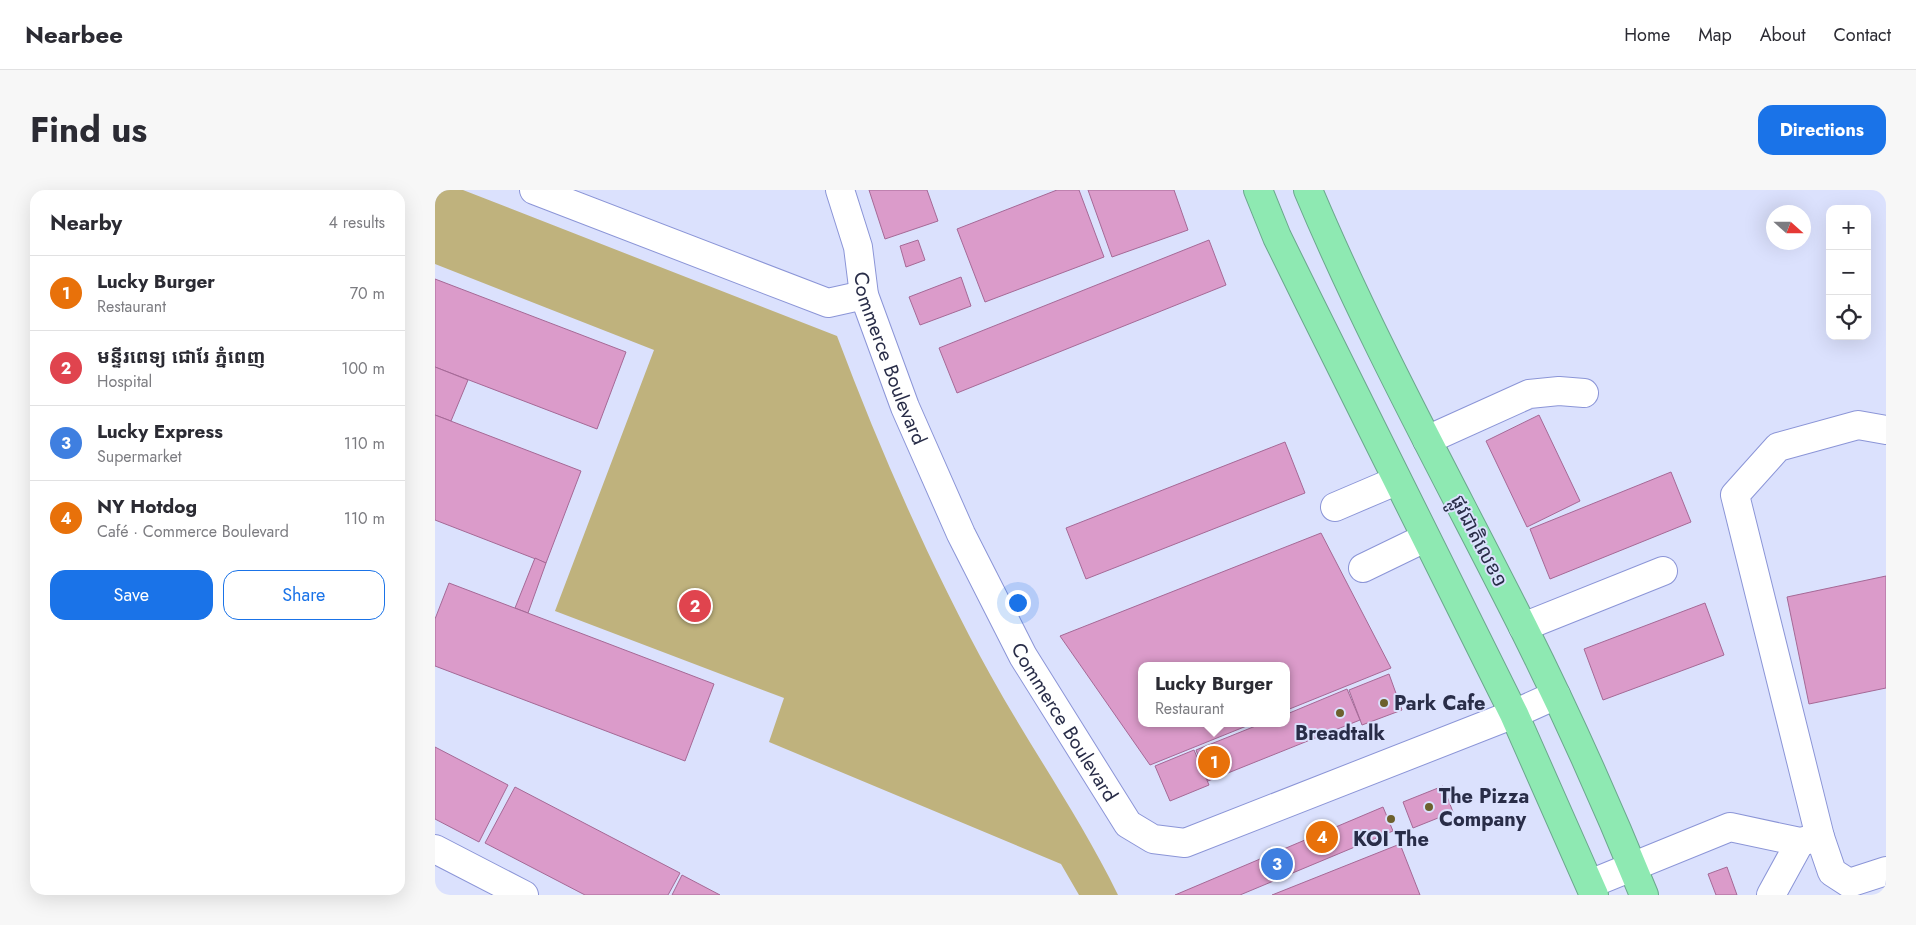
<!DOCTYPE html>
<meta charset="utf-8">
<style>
:root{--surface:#fff;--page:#f7f7f7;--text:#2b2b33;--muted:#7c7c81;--line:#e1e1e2;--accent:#1a73e8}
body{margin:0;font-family:Jost,"Noto Sans Khmer",sans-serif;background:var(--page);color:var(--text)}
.controls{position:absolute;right:15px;top:15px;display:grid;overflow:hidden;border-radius:10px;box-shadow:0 5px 20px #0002}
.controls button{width:45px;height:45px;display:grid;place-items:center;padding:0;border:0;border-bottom:1px solid var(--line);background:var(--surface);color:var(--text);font:25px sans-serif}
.compass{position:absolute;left:1331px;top:15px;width:45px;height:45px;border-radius:50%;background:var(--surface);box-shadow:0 5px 20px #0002;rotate:111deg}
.you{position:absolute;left:582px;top:412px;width:18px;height:18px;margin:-12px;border:4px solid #fff;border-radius:50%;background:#1a73e8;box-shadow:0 0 0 8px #1a73e833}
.badge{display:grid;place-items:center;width:32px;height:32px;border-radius:50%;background:var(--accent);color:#fff;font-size:16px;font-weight:700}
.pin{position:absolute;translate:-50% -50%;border:2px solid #fff;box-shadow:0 1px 5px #0006}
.popup{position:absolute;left:703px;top:472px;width:152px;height:65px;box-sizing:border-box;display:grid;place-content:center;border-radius:10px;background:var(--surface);filter:drop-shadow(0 1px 4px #0005);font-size:16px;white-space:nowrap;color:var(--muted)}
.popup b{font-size:19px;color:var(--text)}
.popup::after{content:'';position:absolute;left:50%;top:100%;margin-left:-10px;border:10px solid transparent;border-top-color:var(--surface)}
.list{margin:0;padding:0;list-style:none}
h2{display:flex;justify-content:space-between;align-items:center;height:65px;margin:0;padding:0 20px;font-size:21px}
h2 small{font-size:16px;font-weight:400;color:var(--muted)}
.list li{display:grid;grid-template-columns:32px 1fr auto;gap:15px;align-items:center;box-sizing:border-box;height:75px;padding:0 20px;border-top:1px solid var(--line)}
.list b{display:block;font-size:19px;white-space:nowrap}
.list p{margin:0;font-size:16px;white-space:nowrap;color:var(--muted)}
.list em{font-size:16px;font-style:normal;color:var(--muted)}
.actions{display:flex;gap:10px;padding:15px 20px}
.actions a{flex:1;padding:11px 0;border:1px solid var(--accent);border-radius:15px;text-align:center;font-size:18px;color:var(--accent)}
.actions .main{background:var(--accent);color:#fff}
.icon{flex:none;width:28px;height:28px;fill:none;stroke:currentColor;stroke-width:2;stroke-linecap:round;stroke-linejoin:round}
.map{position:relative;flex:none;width:1451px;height:705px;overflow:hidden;border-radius:15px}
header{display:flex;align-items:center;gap:30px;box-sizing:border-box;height:70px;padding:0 25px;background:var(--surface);border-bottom:1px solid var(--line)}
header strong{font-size:24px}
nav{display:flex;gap:28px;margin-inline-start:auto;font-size:18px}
.intro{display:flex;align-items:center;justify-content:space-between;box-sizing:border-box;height:120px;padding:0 30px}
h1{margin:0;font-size:35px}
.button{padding:12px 22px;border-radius:15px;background:var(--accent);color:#fff;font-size:18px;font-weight:700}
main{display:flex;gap:30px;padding:0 30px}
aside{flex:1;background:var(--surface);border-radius:15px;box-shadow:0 5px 20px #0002}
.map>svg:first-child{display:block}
</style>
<header>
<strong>Nearbee</strong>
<nav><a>Home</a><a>Map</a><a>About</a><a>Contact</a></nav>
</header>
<div class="intro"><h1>Find us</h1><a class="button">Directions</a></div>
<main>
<aside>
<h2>Nearby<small>4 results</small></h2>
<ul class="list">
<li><span class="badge" style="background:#e8710a">1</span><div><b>Lucky Burger</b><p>Restaurant</p></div><em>70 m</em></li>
<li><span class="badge" style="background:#e0444e">2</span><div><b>មន្ទីរពេទ្យ ជោរែ ភ្នំពេញ</b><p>Hospital</p></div><em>100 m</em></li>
<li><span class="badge" style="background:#3f7fe0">3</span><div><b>Lucky Express</b><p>Supermarket</p></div><em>110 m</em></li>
<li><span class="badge" style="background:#e8710a">4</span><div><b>NY Hotdog</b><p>Café · Commerce Boulevard</p></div><em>110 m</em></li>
</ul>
<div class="actions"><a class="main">Save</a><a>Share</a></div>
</aside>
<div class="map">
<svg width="1451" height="705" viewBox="0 0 1451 705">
<rect width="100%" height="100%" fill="#dbe1fd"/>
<path fill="#bfb27d" d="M0,0H28L402,146C446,263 496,377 556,486C597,560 646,629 683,705H644L626,674L334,552L349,508L120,421L219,160L0,74Z"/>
<g fill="#db9bca" stroke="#a56996">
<path d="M434,0H492L503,31L450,49Z"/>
<path d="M622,0H644L669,67L550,112L522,39Z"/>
<path d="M653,0H739L753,40L677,67Z"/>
<path d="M483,50L490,70L471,77L465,56Z"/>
<path d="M774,50L791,95L522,203L504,158Z"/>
<path d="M526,87L536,116L485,135L474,107Z"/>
<path d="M0,89L191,162L162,239L0,177Z"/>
<path d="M0,177L33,190L16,231L0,225Z"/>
<path d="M0,225L146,281L111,373L0,330Z"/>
<path d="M1104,225L1145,311L1092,337L1051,251Z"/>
<path d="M850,252L870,303L651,389L631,338Z"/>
<path d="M1236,282L1256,332L1115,389L1095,339Z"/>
<path d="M886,343L956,478L852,520V476H706V533H819L715,575L625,446Z"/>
<path d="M100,368L111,373L93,423L80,418Z"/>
<path d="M1451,386V498L1374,514L1352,407Z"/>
<path d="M14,393L279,494L250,571L0,476V429Z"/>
<path d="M1270,413L1289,465L1168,510L1149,459Z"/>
<path d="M954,484L967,520L927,535L914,500Z"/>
<path d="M912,499L925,530L773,591L761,560L828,533H852V524Z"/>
<path d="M0,557L73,595L44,652L0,629Z"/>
<path d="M759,560L774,595L735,611L720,576Z"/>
<path d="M1008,596L1018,622L978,638L968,612Z"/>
<path d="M80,597L245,683L233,705H150L50,653Z"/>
<path d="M948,617L958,641L805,705H740Z"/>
<path d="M965,654L985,705H837Z"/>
<path d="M1292,677L1302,705H1281L1273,684Z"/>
<path d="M247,685L285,705H237Z"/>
</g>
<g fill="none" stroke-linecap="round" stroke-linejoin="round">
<defs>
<g id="minor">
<path d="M99,0L393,113L429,105"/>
<path id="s1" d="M405,0L423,57L429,105L470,217L526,344L588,466L693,634L718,649L750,653L1079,524L1121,505"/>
<path d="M1451,240L1423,235L1343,257L1300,305L1385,647L1397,682L1414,693L1451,681"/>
<path d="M992,250L1094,204L1124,201L1149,203"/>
<path d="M900,317L961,291"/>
<path d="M928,378L990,348"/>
<path d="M1088,437L1228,381"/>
<path d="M0,659L89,705"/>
<path d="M1155,694L1295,637L1365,652L1385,647"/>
<path d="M1336,705L1365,652"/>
</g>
<g id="highway">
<path d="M823,0L842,47L875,114L1079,524L1159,705"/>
<path d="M873,0C936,150 1015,292 1088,437C1132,525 1172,614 1209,705"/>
</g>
</defs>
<use href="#minor" stroke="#8b95d7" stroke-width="30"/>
<use href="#highway" stroke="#6ba78d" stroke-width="30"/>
<use href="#minor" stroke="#fff" stroke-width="28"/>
<use href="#highway" stroke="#8ee9b2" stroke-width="28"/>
</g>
<g fill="#6c612d" stroke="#dbe1fd" stroke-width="2">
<circle cx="949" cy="513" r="5"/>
<circle cx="905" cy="523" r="5"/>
<circle cx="994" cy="617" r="5"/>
<circle cx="956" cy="629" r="5"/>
</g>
<g text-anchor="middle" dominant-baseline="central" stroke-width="4" stroke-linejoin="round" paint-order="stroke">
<g font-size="20" fill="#292d48" stroke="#dbe1fd">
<text stroke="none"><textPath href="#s1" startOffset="176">Commerce Boulevard</textPath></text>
<text transform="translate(1044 351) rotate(63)">ផ្លូវជាតិលេខ១</text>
<text stroke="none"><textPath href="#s1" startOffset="581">Commerce Boulevard</textPath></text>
</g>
<g font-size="20" font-weight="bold" fill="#292d48" stroke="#dbe1fd" text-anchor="start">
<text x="959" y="513">Park Cafe</text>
<text x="905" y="543" text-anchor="middle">Breadtalk</text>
<text x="1004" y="606">The Pizza<tspan x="1004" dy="23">Company</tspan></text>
<text x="956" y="649" text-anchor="middle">KOI The</text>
</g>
</g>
</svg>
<div class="controls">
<button>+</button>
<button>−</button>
<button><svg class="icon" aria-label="locate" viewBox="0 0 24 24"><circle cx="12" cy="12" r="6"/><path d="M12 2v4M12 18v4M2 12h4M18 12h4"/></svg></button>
</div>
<svg class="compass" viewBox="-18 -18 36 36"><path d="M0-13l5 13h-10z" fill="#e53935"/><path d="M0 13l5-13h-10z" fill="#7c7c81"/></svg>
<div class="you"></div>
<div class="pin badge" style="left:779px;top:572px;background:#e8710a">1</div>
<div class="popup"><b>Lucky Burger</b>Restaurant</div>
<div class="pin badge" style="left:260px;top:416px;background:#e0444e">2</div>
<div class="pin badge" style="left:842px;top:674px;background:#3f7fe0">3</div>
<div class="pin badge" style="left:887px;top:647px;background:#e8710a">4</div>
</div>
</main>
